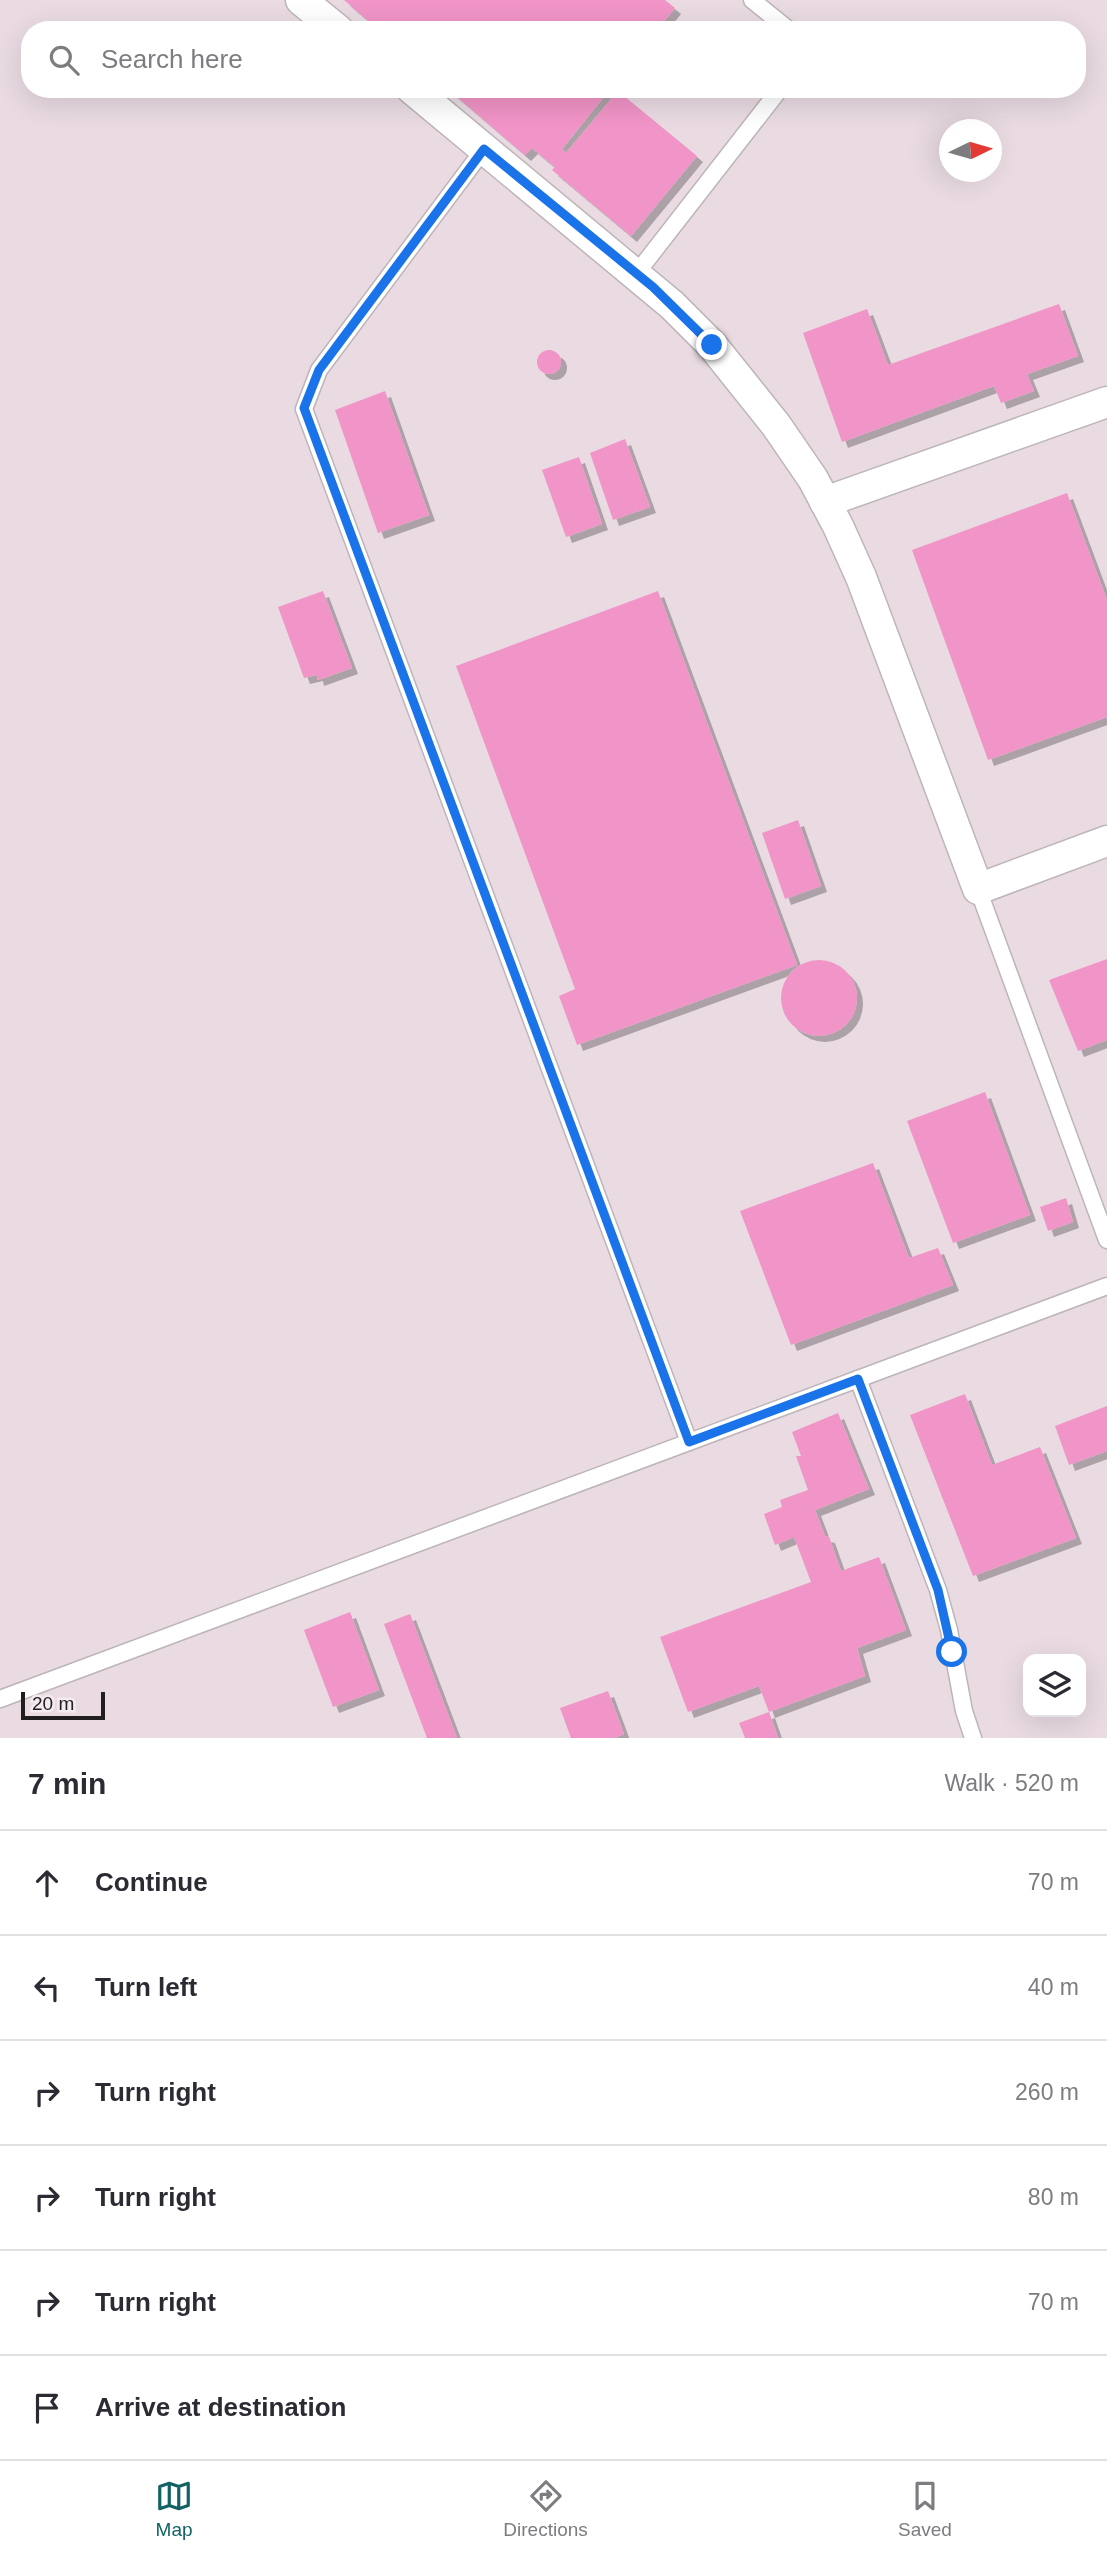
<!DOCTYPE html>
<meta charset="utf-8">
<style>
:root{--surface:#fff;--page:#f2f2f3;--text:#2b2b33;--muted:#7c7c81;--line:#e1e1e2;--accent:#126263}
body{margin:0;font-family:Helvetica,sans-serif;background:var(--page);color:var(--text)}
.controls{position:absolute;right:21px;bottom:21px;display:grid;overflow:hidden;border-radius:14px;box-shadow:0 7px 28px #0002}
.controls button{width:63px;height:63px;display:grid;place-items:center;padding:0;border:0;border-bottom:2px solid var(--line);background:var(--surface);color:var(--text);font:35px sans-serif}
.compass{position:absolute;left:939px;top:119px;width:63px;height:63px;border-radius:50%;background:var(--surface);box-shadow:0 7px 28px #0002;rotate:85deg}
.scale{position:absolute;left:21px;bottom:18px;width:84px;box-sizing:border-box;padding-left:7px;border:4px solid #211e20;border-top:0;font-size:19px;line-height:24px;white-space:nowrap;color:#211e20;-webkit-text-stroke:5px #f3ebef;paint-order:stroke}
.stop{position:absolute;width:21px;height:21px;margin:-16px;border:5px solid #1a73e8;border-radius:50%;background:#fff}
.stop.end{background:#1a73e8;border-color:#fff;box-shadow:0 2px 7px #0008}
.list{margin:0;padding:0;list-style:none}
h2{display:flex;justify-content:space-between;align-items:center;height:91px;margin:0;padding:0 28px;font-size:30px}
h2 small{font-size:23px;font-weight:400;color:var(--muted)}
.list li{display:grid;grid-template-columns:46px 1fr auto;gap:21px;align-items:center;box-sizing:border-box;height:105px;padding:0 28px;border-top:2px solid var(--line)}
.list b{display:block;font-size:26px;white-space:nowrap}
.list em{font-size:23px;font-style:normal;color:var(--muted)}
.icon{flex:none;width:38px;height:38px;fill:none;stroke:currentColor;stroke-width:2;stroke-linecap:round;stroke-linejoin:round}
.map{position:relative;flex:none;width:1107px;height:1738px;overflow:hidden}
.search{position:absolute;background:var(--surface);box-shadow:0 7px 28px #0002;left:21px;right:21px;top:21px;height:77px;display:flex;align-items:center;gap:18px;box-sizing:border-box;padding:0 24px;border-radius:28px;color:var(--muted);font-size:26px}
.sheet{height:721px;background:var(--surface)}
nav{display:flex;justify-content:space-around;align-items:center;box-sizing:border-box;height:98px;border-top:2px solid var(--line);background:var(--surface);font-size:19px;color:var(--muted)}
nav a{display:grid;justify-items:center;gap:4px}
nav .on{color:var(--accent)}
.map>svg:first-child{display:block}
</style>
<div class="map">
<svg width="1107" height="1738" viewBox="0 0 1107 1738">
<defs>
<filter id="shadow"><feDropShadow dx="6" dy="6" stdDeviation="0" flood-color="#0004"/></filter>
</defs>
<rect width="100%" height="100%" fill="#f3ebef"/>
<path fill="#eadbe3" fill-rule="evenodd" d="M0,0H1107V1738H0ZM30,30H1077V89H30ZM950,130H992V172H950ZM1028,1659H1081V1712H1028Z"/>
<g fill="#f194c7" filter="url(#shadow)">
<path d="M344,0H665L675,8L657,30H379Z"/>
<path d="M448,89H610L562,149L566,153L618,91L697,156L631,236L552,170L555,167L532,148L525,155Z"/>
<path d="M1059,304L1078,356L1027,374L1034,391L1001,403L994,386L842,442L803,333L867,309L888,365Z"/>
<circle cx="549" cy="362" r="12"/>
<path d="M385,391L429,515L378,533L335,410Z"/>
<path d="M625,439L650,507L613,520L590,453Z"/>
<path d="M579,457L602,524L566,537L542,470Z"/>
<path d="M1067,493L1107,600V717L988,760L912,550Z"/>
<path d="M323,591L352,668L318,680L317,675L304,678L278,607Z"/>
<path d="M658,591L797,965L577,1045L559,996L575,989L456,666Z"/>
<path d="M798,820L821,886L785,899L762,833Z"/>
<path d="M1107,959V1040L1078,1051L1049,980Z"/>
<circle cx="819" cy="998" r="38"/>
<path d="M985,1092L1030,1215L953,1243L907,1121Z"/>
<path d="M873,1163L909,1258L938,1248L953,1285L791,1345L740,1211Z"/>
<path d="M1066,1198L1073,1222L1048,1231L1040,1207Z"/>
<path d="M965,1394L992,1465L1040,1447L1076,1538L973,1576L910,1415Z"/>
<path d="M1107,1406V1451L1069,1465L1055,1426Z"/>
<path d="M838,1413L869,1489L815,1510L825,1536L829,1537L841,1571L879,1557L906,1630L857,1648L865,1676L769,1712L759,1686L688,1712L660,1637L811,1582L794,1537L775,1545L764,1514L782,1507L780,1500L808,1490L796,1456H801L792,1432Z"/>
<path d="M350,1612L379,1690L333,1707L304,1630Z"/>
<path d="M410,1614L457,1738H427L384,1624Z"/>
<path d="M608,1691L624,1734L614,1738H571L560,1708Z"/>
<path d="M769,1712L778,1738H745L739,1723Z"/>
</g>
<g fill="none" stroke-linecap="round" stroke-linejoin="round">
<defs>
<g id="lane">
<path d="M752,0L789,30"/>
<path d="M484,149L319,370L304,409L689,1442"/>
<path d="M636,274L780,89"/>
<path d="M978,889L1107,1240"/>
<path d="M0,1699L858,1379"/>
<path d="M973,1738L964,1711L949,1630L938,1590L858,1379L1107,1286"/>
</g>
<g id="street">
<path d="M301,0L338,30"/>
<path d="M412,89L672,305L712,345L776,425L813,479L838,526L861,577L978,889L1107,841"/>
<path d="M825,502L1107,402"/>
</g>
</defs>
<use href="#lane" stroke="#bcb5b9" stroke-width="19"/>
<use href="#street" stroke="#bcb5b9" stroke-width="33"/>
<use href="#lane" stroke="#fff" stroke-width="16"/>
<use href="#street" stroke="#fff" stroke-width="30"/>
</g>
<g fill="none" stroke-linecap="round" stroke-linejoin="round">
<path stroke="#1a73e8" stroke-width="9" d="M712,345L653,287L484,149L319,370L304,408L689,1442L858,1379L938,1590L952,1652"/>
</g>
</svg>
<div class="controls">
<button><svg class="icon" aria-label="layers" viewBox="0 0 24 24"><path d="M12 4l9 5-9 5-9-5zM3 14l9 5 9-5"/></svg></button>
</div>
<svg class="compass" viewBox="-18 -18 36 36"><path d="M0-13l5 13h-10z" fill="#e53935"/><path d="M0 13l5-13h-10z" fill="#7c7c81"/></svg>
<div class="scale">20 m</div>
<div class="stop" style="left:952px;top:1652px"></div>
<div class="stop end" style="left:712px;top:345px"></div>
<div class="search"><svg class="icon" aria-label="search" viewBox="0 0 24 24"><circle cx="10" cy="10" r="6"/><path d="M15 15l6 6"/></svg>Search here</div>
</div>
<section class="sheet">
<h2>7 min<small>Walk · 520 m</small></h2>
<ul class="list">
<li><svg class="icon" aria-label="ahead" viewBox="0 0 24 24"><path d="M12 20V5M6 11l6-6 6 6"/></svg><div><b>Continue</b></div><em>70 m</em></li>
<li><svg class="icon" aria-label="left" viewBox="0 0 24 24"><path d="M17 20v-9H6M10 6l-5 5 5 5"/></svg><div><b>Turn left</b></div><em>40 m</em></li>
<li><svg class="icon" aria-label="right" viewBox="0 0 24 24"><path d="M7 20v-9h11M14 6l5 5-5 5"/></svg><div><b>Turn right</b></div><em>260 m</em></li>
<li><svg class="icon" aria-label="right" viewBox="0 0 24 24"><path d="M7 20v-9h11M14 6l5 5-5 5"/></svg><div><b>Turn right</b></div><em>80 m</em></li>
<li><svg class="icon" aria-label="right" viewBox="0 0 24 24"><path d="M7 20v-9h11M14 6l5 5-5 5"/></svg><div><b>Turn right</b></div><em>70 m</em></li>
<li><svg class="icon" aria-label="arrive" viewBox="0 0 24 24"><path d="M6 21V4h12l-3 4 3 4H6"/></svg><div><b>Arrive at destination</b></div></li>
</ul>
</section>
<nav>
<a class="on"><svg class="icon" aria-label="map" viewBox="0 0 24 24"><path d="M3 6l6-2 6 2 6-2v14l-6 2-6-2-6 2zM9 4v14M15 6v14"/></svg>Map</a>
<a><svg class="icon" aria-label="directions" viewBox="0 0 24 24"><path d="M12 3l9 9-9 9-9-9zM9 14v-3h6M13 9l2 2-2 2"/></svg>Directions</a>
<a><svg class="icon" aria-label="saved" viewBox="0 0 24 24"><path d="M7 4h10v16l-5-4-5 4z"/></svg>Saved</a>
</nav>
